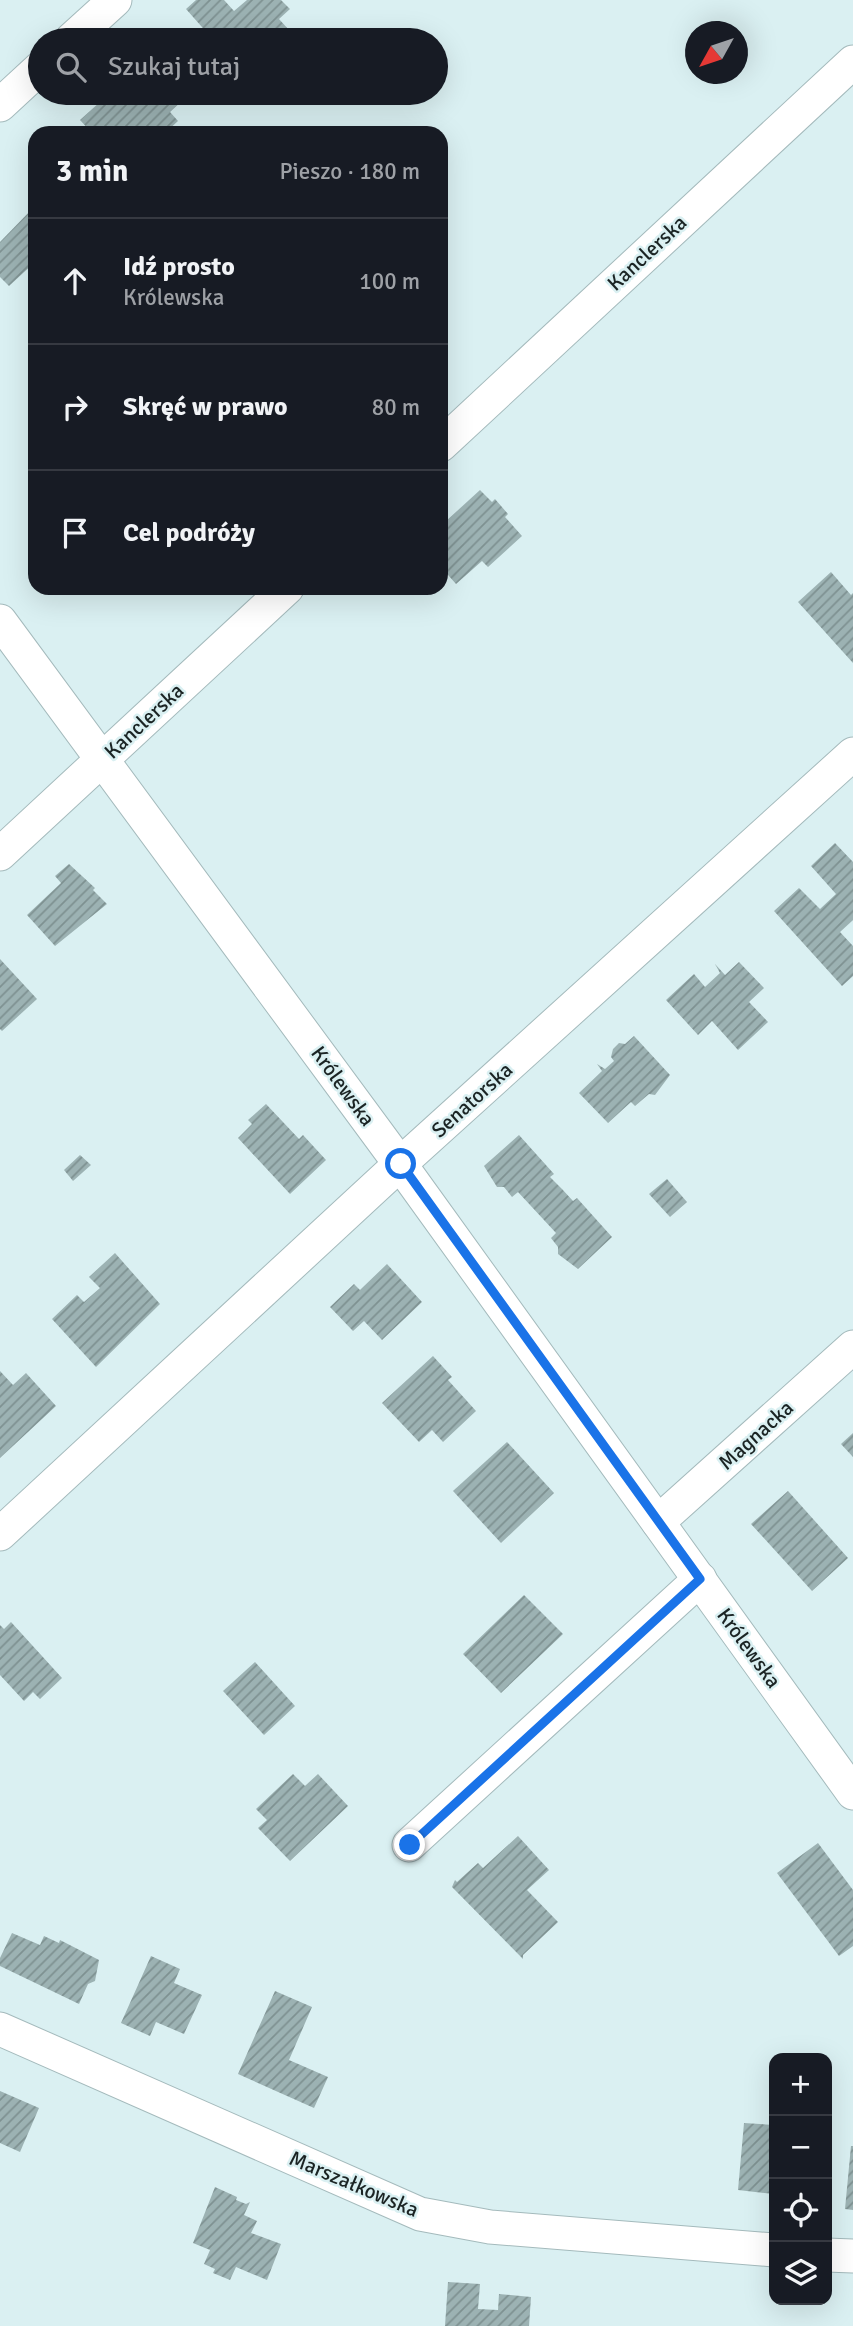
<!DOCTYPE html>
<html lang="pl">
<meta charset="utf-8">
<style>
:root{--surface:#171b24;--page:#242831;--text:#f1f3f6;--muted:#9ea1a6;--line:#363941}
body{margin:0;font-family:Signika,sans-serif;background:var(--page);color:var(--text)}
.controls{position:absolute;right:21px;bottom:21px;display:grid;overflow:hidden;border-radius:14px;box-shadow:0 7px 28px #0002}
.controls button{width:63px;height:63px;display:grid;place-items:center;padding:0;border:0;border-bottom:2px solid var(--line);background:var(--surface);color:var(--text);font:35px sans-serif}
.compass{position:absolute;left:685px;top:21px;width:63px;height:63px;border-radius:50%;background:var(--surface);box-shadow:0 7px 28px #0002;rotate:230deg}
.stop{position:absolute;width:21px;height:21px;margin:-16px;border:5px solid #1a73e8;border-radius:50%;background:#fff}
.stop.end{background:#1a73e8;border-color:#fff;box-shadow:0 2px 7px #0008}
.list{margin:0;padding:0;list-style:none}
h2{display:flex;justify-content:space-between;align-items:center;height:91px;margin:0;padding:0 28px;font-size:30px}
h2 small{font-size:23px;font-weight:400;color:var(--muted)}
.list li{display:grid;grid-template-columns:46px 1fr auto;gap:21px;align-items:center;box-sizing:border-box;height:126px;padding:0 28px;border-top:2px solid var(--line)}
.list b{display:block;font-size:26px;white-space:nowrap}
.list p{margin:0;font-size:23px;white-space:nowrap;color:var(--muted)}
.list em{font-size:23px;font-style:normal;color:var(--muted)}
.icon{flex:none;width:38px;height:38px;fill:none;stroke:currentColor;stroke-width:2;stroke-linecap:round;stroke-linejoin:round}
.map{position:relative;flex:none;width:853px;height:2326px;overflow:hidden}
.search{position:absolute;background:var(--surface);box-shadow:0 7px 28px #0002;left:28px;top:28px;width:420px;height:77px;display:flex;align-items:center;gap:18px;box-sizing:border-box;padding:0 24px;border-radius:38px;color:var(--muted);font-size:26px}
.panel{position:absolute;background:var(--surface);box-shadow:0 7px 28px #0002;left:28px;top:126px;width:420px;height:469px;border-radius:21px}
.map>svg:first-child{display:block}
</style>
<div class="map">
<svg width="853" height="2326" viewBox="0 0 853 2326">
<defs>
<pattern id="building-hatch" width="6" height="6" patternUnits="userSpaceOnUse" patternTransform="scale(1.75)"><rect width="6" height="6" fill="#9cb2b3"/><path d="M-1 1l2-2M0 6l6-6M5 7l2-2" fill="none" stroke="#7e9191"/></pattern>
</defs>
<rect width="100%" height="100%" fill="#daf0f2"/>
<g fill="url(#building-hatch)">
<path d="M196,0H224L234,11L247,0H281L290,9L279,19L298,40H206L209,35L186,9Z"/>
<path d="M110,93H179L185,98L170,112L178,121L165,133H92L80,120Z"/>
<path d="M35,206V262L9,286L0,277V242Z"/>
<path d="M480,490L492,502L495,499L508,514L505,517L522,536L488,567L482,561L456,584L441,567V532L448,525L445,522Z"/>
<path d="M831,572L851,595L853,593V663L798,602Z"/>
<path d="M835,843L853,862V920L840,932L853,946V976L842,986L774,911L799,888L820,909L836,894L811,866Z"/>
<path d="M69,864L95,888L93,890L107,904L55,946L27,915L61,883L55,876Z"/>
<path d="M0,959L37,999L2,1031L0,1029Z"/>
<path d="M739,962L764,988L749,1002L768,1022L738,1050L712,1021L698,1035L666,1000L694,974L705,987L720,973L715,964L725,975Z"/>
<path d="M634,1036L670,1075L655,1095L649,1094L635,1106L631,1102L608,1123L579,1093L602,1071L597,1064L605,1069L614,1061L611,1057L613,1049L619,1043L625,1044Z"/>
<path d="M266,1104L299,1139L303,1135L326,1160L290,1194L238,1138L252,1124L248,1120Z"/>
<path d="M519,1135L554,1174L550,1177L562,1189L573,1201L577,1198L612,1237L578,1269L558,1254V1247L551,1238L556,1233L518,1192L512,1197L504,1187H497L484,1166Z"/>
<path d="M80,1155L91,1165L73,1181L64,1170Z"/>
<path d="M667,1179L687,1202L670,1217L649,1194Z"/>
<path d="M115,1253L160,1304L96,1367L52,1319L77,1295L84,1302L100,1288L89,1277Z"/>
<path d="M387,1264L422,1302L382,1340L364,1321L353,1331L330,1307L354,1284L360,1290Z"/>
<path d="M433,1356L452,1377L448,1380L476,1411L443,1442L432,1430L419,1442L382,1403Z"/>
<path d="M0,1371L13,1385L26,1373L56,1406L0,1458Z"/>
<path d="M853,1433V1457L841,1444Z"/>
<path d="M507,1442L554,1493L501,1543L453,1491Z"/>
<path d="M788,1491L848,1558L812,1591L751,1524Z"/>
<path d="M524,1595L563,1634L501,1693L463,1654Z"/>
<path d="M11,1622L62,1678L40,1699L33,1692L24,1701L0,1675V1625L4,1629Z"/>
<path d="M255,1662L295,1706L264,1735L223,1691Z"/>
<path d="M293,1774L305,1786L318,1774L348,1806L290,1861L258,1828L267,1820L256,1809Z"/>
<path d="M518,1836L549,1870L527,1890L558,1922L523,1955V1959L452,1887L455,1880L457,1882L478,1863L483,1868Z"/>
<path d="M818,1843L853,1890V1946L839,1956L777,1873Z"/>
<path d="M12,1933L40,1945L44,1936L59,1943L60,1940L99,1960L95,1981L88,1984L79,2004L0,1966V1958Z"/>
<path d="M151,1956L180,1969L174,1983L202,1995L184,2034L156,2022L150,2036L121,2023Z"/>
<path d="M275,1991L312,2007L289,2060L328,2077L314,2108L238,2074Z"/>
<path d="M0,2091L39,2108L20,2152L0,2143Z"/>
<path d="M744,2123L774,2125V2194L738,2190Z"/>
<path d="M851,2146H853V2210L845,2209Z"/>
<path d="M215,2187L237,2197L236,2200L246,2204L250,2202L244,2215L257,2221L251,2233L281,2244L267,2280L236,2267L230,2280L213,2273L215,2269L204,2264L210,2250L193,2243Z"/>
<path d="M448,2282L480,2284L478,2309L498,2310L499,2294L531,2297L529,2326H445Z"/>
</g>
<g fill="none" stroke-linecap="round" stroke-linejoin="round">
<defs>
<g id="street">
<path d="M71,40L115,0"/>
<path d="M0,105L40,68"/>
<path d="M441,445L853,62"/>
<path d="M0,621L400,1164L853,1793"/>
<path d="M0,854L287,588"/>
<path d="M658,1522L853,1347"/>
<path d="M0,1534L400,1164L853,754"/>
<path d="M409,1845L700,1579"/>
<path d="M0,2029L420,2214L490,2227L774,2250"/>
<path d="M827,2255L853,2256"/>
</g>
</defs>
<use href="#street" stroke="#a4babc" stroke-width="35"/>
<use href="#street" stroke="#fff" stroke-width="33"/>
</g>
<g fill="none" stroke-linecap="round" stroke-linejoin="round">
<path stroke="#1a73e8" stroke-width="9" d="M401,1164L700,1579L410,1845"/>
</g>
<g text-anchor="middle" dominant-baseline="central" stroke-width="5" stroke-linejoin="round" paint-order="stroke">
<g font-size="21" fill="#1b2424" stroke="#daf0f2">
<text transform="translate(647 253) rotate(-43)">Kanclerska</text>
<text transform="translate(144 721) rotate(-43)">Kanclerska</text>
<text transform="translate(343 1086) rotate(54)">Królewska</text>
<text transform="translate(472 1100) rotate(-42)">Senatorska</text>
<text transform="translate(756 1435) rotate(-42)">Magnacka</text>
<text transform="translate(749 1648) rotate(54)">Królewska</text>
<text transform="translate(354 2184) rotate(23)">Marszałkowska</text>
</g>
</g>
</svg>
<div class="controls">
<button>+</button>
<button>−</button>
<button><svg class="icon" aria-label="locate" viewBox="0 0 24 24"><circle cx="12" cy="12" r="6"/><path d="M12 2v4M12 18v4M2 12h4M18 12h4"/></svg></button>
<button><svg class="icon" aria-label="layers" viewBox="0 0 24 24"><path d="M12 4l9 5-9 5-9-5zM3 14l9 5 9-5"/></svg></button>
</div>
<svg class="compass" viewBox="-18 -18 36 36"><path d="M0-13l5 13h-10z" fill="#e53935"/><path d="M0 13l5-13h-10z" fill="#9ea1a6"/></svg>
<div class="stop" style="left:401px;top:1164px"></div>
<div class="stop end" style="left:410px;top:1845px"></div>
<div class="search"><svg class="icon" aria-label="search" viewBox="0 0 24 24"><circle cx="10" cy="10" r="6"/><path d="M15 15l6 6"/></svg>Szukaj tutaj</div>
<section class="panel">
<h2>3 min<small>Pieszo · 180 m</small></h2>
<ul class="list">
<li><svg class="icon" aria-label="ahead" viewBox="0 0 24 24"><path d="M12 20V5M6 11l6-6 6 6"/></svg><div><b>Idź prosto</b><p>Królewska</p></div><em>100 m</em></li>
<li><svg class="icon" aria-label="right" viewBox="0 0 24 24"><path d="M7 20v-9h11M14 6l5 5-5 5"/></svg><div><b>Skręć w prawo</b></div><em>80 m</em></li>
<li><svg class="icon" aria-label="arrive" viewBox="0 0 24 24"><path d="M6 21V4h12l-3 4 3 4H6"/></svg><div><b>Cel podróży</b></div></li>
</ul>
</section>
</div>
